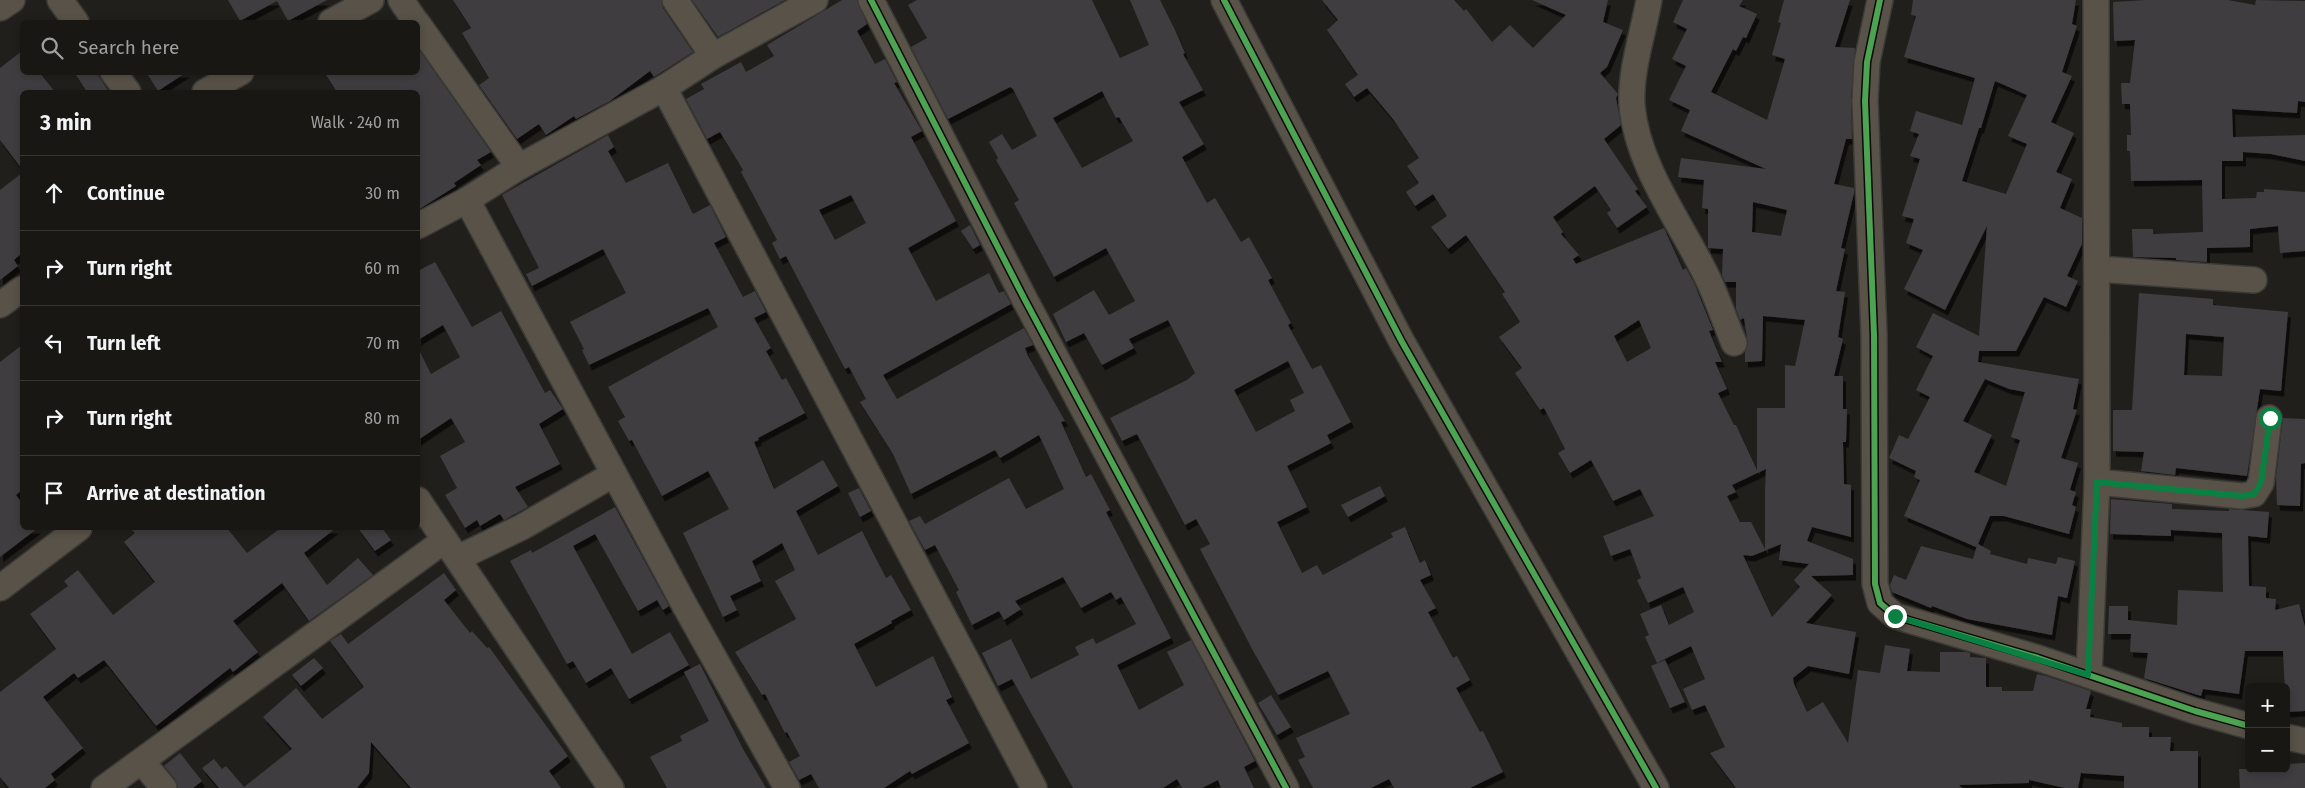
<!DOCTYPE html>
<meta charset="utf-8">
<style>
:root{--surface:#191714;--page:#262422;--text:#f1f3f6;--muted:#9f9fa0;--line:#373634}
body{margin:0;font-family:"Fira Sans",sans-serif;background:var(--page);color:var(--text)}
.controls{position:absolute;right:15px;bottom:15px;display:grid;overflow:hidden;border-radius:8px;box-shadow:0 2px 8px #0003}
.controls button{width:45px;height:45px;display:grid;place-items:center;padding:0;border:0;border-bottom:1px solid var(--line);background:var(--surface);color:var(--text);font:25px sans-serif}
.stop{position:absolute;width:15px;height:15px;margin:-11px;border:4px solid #0b8043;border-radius:50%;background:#fff}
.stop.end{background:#0b8043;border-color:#fff;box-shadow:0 1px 5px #0008}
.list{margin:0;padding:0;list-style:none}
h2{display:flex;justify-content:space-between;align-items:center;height:65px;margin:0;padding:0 20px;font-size:21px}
h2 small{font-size:16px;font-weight:400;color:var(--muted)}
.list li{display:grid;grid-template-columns:32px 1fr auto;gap:15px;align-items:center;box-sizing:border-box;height:75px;padding:0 20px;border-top:1px solid var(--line)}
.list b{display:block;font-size:19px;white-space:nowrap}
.list em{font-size:16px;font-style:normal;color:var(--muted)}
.icon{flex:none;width:28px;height:28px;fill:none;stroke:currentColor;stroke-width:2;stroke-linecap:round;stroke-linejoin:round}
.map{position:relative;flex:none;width:2305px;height:788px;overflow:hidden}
.search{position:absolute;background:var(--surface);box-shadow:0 2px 8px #0003;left:20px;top:20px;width:400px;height:55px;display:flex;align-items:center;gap:12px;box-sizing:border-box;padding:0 18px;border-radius:8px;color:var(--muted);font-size:19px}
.panel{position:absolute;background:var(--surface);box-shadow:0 2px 8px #0003;left:20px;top:90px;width:400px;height:440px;border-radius:8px}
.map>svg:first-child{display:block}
</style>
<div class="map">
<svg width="2305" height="788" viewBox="0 0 2305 788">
<defs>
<filter id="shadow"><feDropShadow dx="3" dy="5.5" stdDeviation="0" flood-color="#0009"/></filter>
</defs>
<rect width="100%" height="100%" fill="#211f1b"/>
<g fill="#3f3d41" fill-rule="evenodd" filter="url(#shadow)">
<path d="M228,0H327L288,21L277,1L240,21Z"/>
<path d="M453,0H661L663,8L693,52L654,77L650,71L610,101L576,119L574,116L546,135L539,124L517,139L479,85L489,78L462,33L471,28Z"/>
<path d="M692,0H785L718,37Z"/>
<path d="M842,0H857L867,24L857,31L875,64L885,59L897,82L894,83L922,131L911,137L956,221L908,248L936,301L989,273L999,293L1004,291L1011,304L883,375L897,399L1024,328L1033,345L1025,348L1028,356L1065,421L1061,422L1086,477L1091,474L1110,510L1106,512L1171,638L1117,665L1139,710L1184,685L1167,652L1191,640L1255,761L1244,767L1254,788H1221L1218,780L1202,788H1182L1177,779L1163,788H1073L1012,679L998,686L982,653L1011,639L1031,679L1079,655L1075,647L1093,638L1096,644L1136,624L1121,597L1116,600L1111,592L1081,608L1063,577L1015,601L1021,609L1004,620L999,611L972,625L956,592L959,590L935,545L925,550L909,521L920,516L925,524L1009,478L1026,509L1064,489L1039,435L1000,458L995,450L911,494L893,454L860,402L866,399L849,367L845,369L786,256L780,259L772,243L777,240L741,172L743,170L720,132L707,139L686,99L704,89L701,84L741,62L746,72L774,56L767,45ZM851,195L866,223L835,240L819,210Z"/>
<path d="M917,0H1092L1120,58L1149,45L1130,0H1160L1175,30L1185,53L1183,54L1203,90L1179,102L1204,144L1182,157L1207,203L1215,198L1241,242L1249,237L1272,278L1268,280L1291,323L1288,325L1312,369L1321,365L1351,422L1327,435L1331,443L1287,466L1307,507L1277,522L1302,573L1317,565L1323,575L1393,537L1391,533L1405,527L1420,563L1425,560L1431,575L1420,580L1436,608L1428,612L1453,658L1457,656L1470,680L1456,688L1480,732L1483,731L1503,772L1470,788H1394L1389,779L1371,788H1313L1298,760L1305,757L1296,738L1350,714L1328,671L1278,695L1252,649L1200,549L1210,544L1196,519L1185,525L1137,434L1122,441L1110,418L1187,380L1195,373L1168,320L1129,339L1134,348L1102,365L1084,333L1066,342L1053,314L1094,290L1109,315L1135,301L1106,248L1054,277L1014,203L1019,200L996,160L998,158L989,142L1002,134L1012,150L1037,136L1013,89L1010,87L948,119L911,47L927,38L908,5ZM1102,91L1116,118L1119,117L1133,141L1082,168L1053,118ZM1288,361L1304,393L1290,400L1295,411L1256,432L1234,390Z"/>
<path d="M1322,0H1454L1464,11L1466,9L1492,42L1510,25L1533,48L1566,15L1532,0H1608L1603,22L1623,30L1607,67L1600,73L1618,94L1616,98L1621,125L1604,139L1638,189L1635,191L1647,207L1617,228L1607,213L1611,210L1595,186L1553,217L1563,232L1561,234L1579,255L1573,259L1576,264L1664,228L1683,270L1686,268L1695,285L1713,330L1709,331L1722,362H1715L1727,389L1718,393L1734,425H1736L1757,470V408H1785V365L1795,366L1805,320L1763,316L1762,361L1745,362V352L1748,344L1744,318L1740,320L1736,309V282H1725L1722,275L1723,249L1708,248V209L1702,208L1704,180L1678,177L1681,158L1766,169L1681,131L1690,110L1669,100L1686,66L1672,59L1687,29L1673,22L1683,0H1743L1739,6L1757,14L1746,38L1743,37L1736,51L1733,49L1711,92L1767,120L1785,59L1772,55L1781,23L1778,22L1784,0H1850L1835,47L1855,48L1851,100L1852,139H1846L1834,184L1854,188V193L1841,248L1845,249L1836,291L1845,292L1838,337L1843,339L1834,376H1843V409H1847L1846,442H1843L1844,484L1851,485V537L1812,527L1807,541L1853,559V575L1811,576L1832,595L1806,623L1856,632L1849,674L1808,666L1793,678L1794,684L1807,712L1823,702L1848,743L1858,670L1880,673L1885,645L1910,649L1907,671L1940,672V652H1966L1970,653V657L1986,658V687H2002V691H2033L2037,674L2046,676L2091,691L2086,709H2091L2090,717L2122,723V727H2149V737H2171L2170,751H2198V788H2124V776L2081,773L2078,788H2065L2029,780V783L1959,785L1962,788H1736L1710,753L1725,747L1705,705L1692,710L1683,689L1705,679L1691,646L1657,663L1645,637L1649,635L1640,614L1661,605L1669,625L1694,612L1683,587L1648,603L1637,580L1641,578L1630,549L1611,556L1603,536L1654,516L1640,489L1613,501L1591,460L1570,473L1558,453L1565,449L1544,408L1540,410L1515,373L1522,368L1499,337L1520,322L1502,294L1505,292L1466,235L1448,249L1431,227L1447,216L1433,194L1415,206L1406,192L1419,183L1407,166L1419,158L1393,119L1367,88L1354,97L1345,84L1358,75L1327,30L1338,20ZM1753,202L1787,210L1781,236L1752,232ZM1639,320L1651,348L1627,362L1614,336ZM1766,469L1765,490V549L1751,522H1740L1727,496L1736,492L1732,485ZM1781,544L1779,560L1809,564L1794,580L1800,587L1772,617L1743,555L1752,556Z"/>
<path d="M1913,0H2076L2072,24L2077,26L2062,72L2072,76L2051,122L2074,133L2056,172L2072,179L2060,208L2082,218V244L2067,276L2078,281L2066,307L2044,297L2016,351H1979L1978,362L2079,379L2073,409L2077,410L2061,458L2078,463L2070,490L2076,492L2072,505L2076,507L2069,534L2004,516H1990L1978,544L1991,551L1990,554L2027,564L2028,558L2056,564L2058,557L2075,561L2067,598L2058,596L2052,635L1967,619L1932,606L1931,608L1892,592L1890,585L1894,575L1906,580L1921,546L1973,559L1977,545L1976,547L1904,516L1920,480L1914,477L1916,471L1889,458L1899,435L1908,439L1930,397L1916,390L1933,356L1916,347L1933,313L1979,336L1987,226L1945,310L1904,289L1923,250L1906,243L1914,219L1902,216L1920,159L1910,156L1919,134L1910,131L1916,111L1962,125L1975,78L1904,57L1916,16L1911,15ZM1995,81L2027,95L2008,136L2027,144L2006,194L1962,181L1979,128H1981ZM1985,379L2009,389L2025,392L2011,437L2020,440L2006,486L1974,472L1992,435L1963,421Z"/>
<path d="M2147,0H2228L2255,5L2256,0L2305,1V102L2298,101L2297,113L2232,109L2233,137L2305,135V161L2271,154L2243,152V161H2222V199L2256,198L2257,192H2264V189L2305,192V251L2280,253L2278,226L2250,229V247L2207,248V262L2176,260V258L2133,257L2132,229H2153V234L2203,232L2202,180L2131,181L2130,151H2127V135H2131L2130,104H2122L2121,83H2130L2135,40L2114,41L2113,2Z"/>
<path d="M418,48L491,152L477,160L481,165L454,183L456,186L418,210V92H337L324,72H418Z"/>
<path d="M22,51V72H39L55,92H22V169L0,140V68Z"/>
<path d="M74,72H96L109,92H87Z"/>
<path d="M146,72H187L158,91Z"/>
<path d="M608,135L614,147L608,151L626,183L668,163L693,214L710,205L726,237L714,243L743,297L755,291L766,312L754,318L771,348L766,351L782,380L786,378L805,413L758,438L759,440L754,442L774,489L823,460L838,486L796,511L818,555L862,531L886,578L891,575L911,610L891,621L892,623L854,644L876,687L933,656L952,697L946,700L969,743L912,774L910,771L884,788H819L811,774L799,780L789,762L800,756L787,732L785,733L765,694L762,695L735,652L796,619L775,581L795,570L782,543L752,561L761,581L730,596L737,610L723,617L683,533L729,509L708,471L662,496L632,440L629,441L618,421L625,417L608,387L718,327L708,308L589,365L582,350L584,349L570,322L626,293L603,249L532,286L526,274L539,268L502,195Z"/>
<path d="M22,173V253L14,260L18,266L0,280V190Z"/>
<path d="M970,225L980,245L973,249L961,231Z"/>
<path d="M435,262L472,327L501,311L545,393L550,390L563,409L539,424L560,464L515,487L528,507L504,520L500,514L480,526L477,520L465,528L445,495L457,488L440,456L465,442L451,418L418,440V348L431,374L460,357L443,325L418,340V271Z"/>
<path d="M2139,293L2213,299V305L2288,312L2281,391L2260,389L2247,476L2176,468L2175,475L2141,471L2144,452L2113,451V410H2132ZM2186,334L2224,337L2222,376L2184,375Z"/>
<path d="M22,345V490L16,495L22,503V528H38L0,557V362Z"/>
<path d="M2283,418L2305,419V463L2301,464L2300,506L2277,505L2276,478Z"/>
<path d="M1380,486L1385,496L1348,517L1341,505Z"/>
<path d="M859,488L871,511L860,517L848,493Z"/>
<path d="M2111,499L2172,504V509L2229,511V509L2269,512L2267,538L2248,536L2249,586L2266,587V598L2276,599L2275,610L2299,604L2305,627V711L2286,712L2283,651H2245L2239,694L2203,689L2201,696L2144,678L2148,653L2130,652L2131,634H2108L2109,606H2128V620L2177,625L2178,590L2223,592L2222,533L2171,530V536L2110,534Z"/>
<path d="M615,507L669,606L663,610L657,600L638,611L595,534L573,546L632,654L670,632L689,665L629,699L611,668L586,683L573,661L567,664L510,561L531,550L532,553Z"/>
<path d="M130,528H227L247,553L281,528H336L304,553L327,585L358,558L373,575L309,621L282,583L233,621L258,652L233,672L230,668L156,726L104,660L78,678L74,673L43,697L83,748L51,774L55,780L45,788H9L0,777V692L56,649L30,614L68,586L64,581L78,570L113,615L155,582L124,542L135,533Z"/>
<path d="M358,528H382L391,540L375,551Z"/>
<path d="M444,573L456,590L444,600L470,633L472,631L487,648L489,647L568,756L549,771L561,788H411L371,742L369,773L357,788H219L202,768L214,759L222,769L226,766L244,787L292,749L263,717L296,688L322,719L364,687L330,641L341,634L348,644Z"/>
<path d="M314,658L323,668L301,686L292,675Z"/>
<path d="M1665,660L1685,702L1670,708L1651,666Z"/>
<path d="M700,664L743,749L766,788H667L650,757L682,741L680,736L709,721L684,672Z"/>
<path d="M1271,695L1291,727L1277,735L1258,703Z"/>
<path d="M180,753L202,781L193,788H178L175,779L164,766Z"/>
<path d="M2305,763V788H2240L2239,769H2286V764Z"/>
</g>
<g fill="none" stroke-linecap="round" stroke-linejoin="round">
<defs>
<g id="minor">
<path d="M60,0L76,22"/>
<path d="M401,0L416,22"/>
<path d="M675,0L713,56"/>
<path d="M871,0L1025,300L1286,788"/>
<path d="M1224,0L1402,342L1656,788"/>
<path d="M1649,0C1643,34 1630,71 1632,105C1637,167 1682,224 1708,279C1718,300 1725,322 1734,343"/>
<path d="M1880,0L1867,62L1865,101L1874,335L1875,584L1880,603L1895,616L2038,658L2195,711L2249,726"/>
<path d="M0,8L12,0"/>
<path d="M331,22L371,0"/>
<path d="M418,24L519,167"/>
<path d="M113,72L128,92"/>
<path d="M664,88L1034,788"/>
<path d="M205,92L241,72"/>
<path d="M467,200L685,606L787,788"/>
<path d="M418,226L467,200L519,167L664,88L713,56L815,0"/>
<path d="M2098,269L2254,280"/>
<path d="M0,305L22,289"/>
<path d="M2097,482L2242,496L2254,494L2261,483L2269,418"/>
<path d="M418,500L611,788"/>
<path d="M458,558L522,527L614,474"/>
<path d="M0,588L79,528"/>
<path d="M2089,675L2097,482L2096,0"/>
<path d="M2286,737L2305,741"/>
<path d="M142,762L164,788"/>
<path d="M104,788L445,540"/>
</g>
</defs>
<use href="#minor" stroke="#3b3a37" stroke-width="28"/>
<use href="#minor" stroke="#585248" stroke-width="25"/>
<defs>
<g id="cycleway">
<path d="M871,0L1025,300L1286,788"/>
<path d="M1224,0L1402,342L1656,788"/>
<path d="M1880,0L1867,62L1865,101L1874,335L1875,584L1880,603L1895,616L2038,658L2195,711L2249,726"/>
</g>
</defs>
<use href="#cycleway" stroke="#0c0a07" stroke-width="9"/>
<use href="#cycleway" stroke="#4ca352" stroke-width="6"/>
</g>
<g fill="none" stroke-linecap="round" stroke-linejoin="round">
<path stroke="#0b8043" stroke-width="6" d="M1895,616L2088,675L2097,482L2242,496L2254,494L2261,483L2270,418"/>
</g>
</svg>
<div class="controls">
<button>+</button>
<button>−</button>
</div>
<div class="stop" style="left:2270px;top:418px"></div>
<div class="stop end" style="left:1895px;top:616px"></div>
<div class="search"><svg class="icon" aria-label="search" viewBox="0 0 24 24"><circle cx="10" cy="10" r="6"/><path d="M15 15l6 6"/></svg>Search here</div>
<section class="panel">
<h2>3 min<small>Walk · 240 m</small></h2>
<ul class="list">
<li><svg class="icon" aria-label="ahead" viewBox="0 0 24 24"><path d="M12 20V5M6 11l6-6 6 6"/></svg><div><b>Continue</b></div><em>30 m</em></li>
<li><svg class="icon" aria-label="right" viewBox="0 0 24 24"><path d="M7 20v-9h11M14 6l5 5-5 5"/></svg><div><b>Turn right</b></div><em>60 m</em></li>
<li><svg class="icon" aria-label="left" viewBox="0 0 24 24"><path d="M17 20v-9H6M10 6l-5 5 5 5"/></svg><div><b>Turn left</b></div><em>70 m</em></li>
<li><svg class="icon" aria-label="right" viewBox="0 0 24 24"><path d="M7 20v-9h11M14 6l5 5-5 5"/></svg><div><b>Turn right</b></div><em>80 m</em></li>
<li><svg class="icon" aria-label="arrive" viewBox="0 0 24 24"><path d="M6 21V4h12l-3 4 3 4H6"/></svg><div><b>Arrive at destination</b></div></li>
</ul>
</section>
</div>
